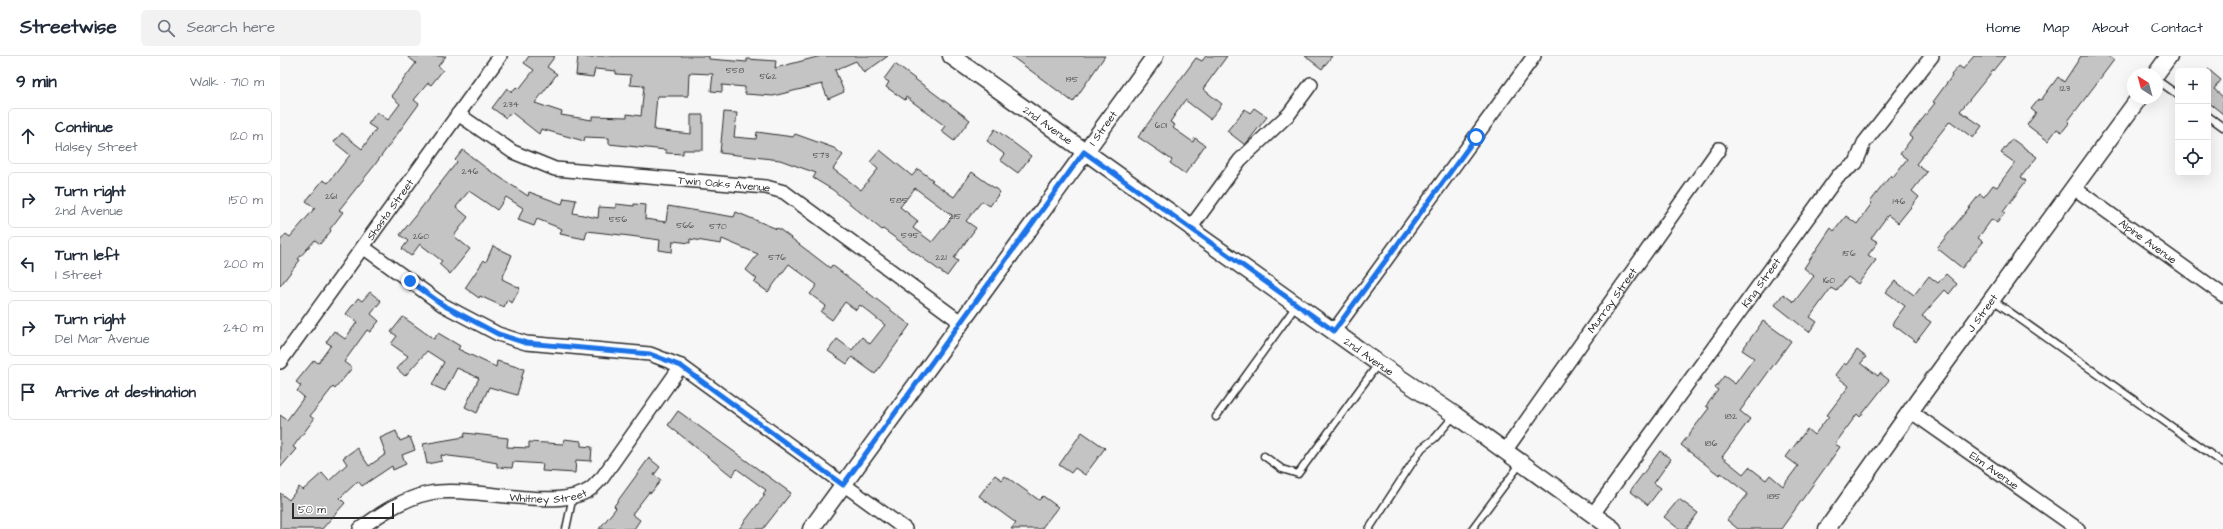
<!DOCTYPE html>
<meta charset="utf-8">
<style>
:root{--surface:#fff;--page:#f2f2f3;--text:#1f2937;--muted:#747a83;--line:#e0e1e3}
body{margin:0;font-family:"Architects Daughter",sans-serif;background:var(--page);color:var(--text)}
.controls{position:absolute;right:12px;top:12px;display:grid;overflow:hidden;border-radius:6px;box-shadow:0 4px 16px #0002}
.controls button{width:36px;height:36px;display:grid;place-items:center;padding:0;border:0;border-bottom:1px solid var(--line);background:var(--surface);color:var(--text);font:20px sans-serif}
.compass{position:absolute;left:1847px;top:12px;width:36px;height:36px;border-radius:50%;background:var(--surface);box-shadow:0 4px 16px #0002;rotate:324deg}
.scale{position:absolute;left:12px;bottom:10px;width:102px;box-sizing:border-box;padding-left:4px;border:2px solid #2b2b2b;border-top:0;font-size:11px;line-height:14px;white-space:nowrap;color:#2b2b2b;-webkit-text-stroke:3px #fff;paint-order:stroke}
.stop{position:absolute;width:12px;height:12px;margin:-9px;border:3px solid #1a73e8;border-radius:50%;background:#fff}
.stop.end{background:#1a73e8;border-color:#fff;box-shadow:0 1px 4px #0008}
.list{margin:0;padding:0;list-style:none}
h2{display:flex;justify-content:space-between;align-items:center;height:52px;margin:0;padding:0 16px;font-size:17px}
h2 small{font-size:13px;font-weight:400;color:var(--muted)}
.list li{display:grid;grid-template-columns:26px 1fr auto;gap:12px;align-items:center;box-sizing:border-box;height:56px;margin:0 8px 8px;padding:0 8px;border:1px solid var(--line);border-radius:6px}
.list b{display:block;font-size:15px;white-space:nowrap}
.list p{margin:0;font-size:13px;white-space:nowrap;color:var(--muted)}
.list em{font-size:13px;font-style:normal;color:var(--muted)}
.icon{flex:none;width:22px;height:22px;fill:none;stroke:currentColor;stroke-width:2;stroke-linecap:round;stroke-linejoin:round}
.map{position:relative;flex:none;width:1943px;height:473px;overflow:hidden}
header{display:flex;align-items:center;gap:24px;box-sizing:border-box;height:56px;padding:0 20px;background:var(--surface);border-bottom:1px solid var(--line)}
header strong{font-size:19px}
nav{display:flex;gap:22px;margin-inline-start:auto;font-size:14px}
.search{width:280px;height:36px;background:var(--page);display:flex;align-items:center;gap:10px;box-sizing:border-box;padding:0 14px;border-radius:6px;color:var(--muted);font-size:15px}
main{display:flex}
aside{flex:1;background:var(--surface)}
.map>svg:first-child{display:block}
</style>
<header>
<strong>Streetwise</strong>
<div class="search"><svg class="icon" aria-label="search" viewBox="0 0 24 24"><circle cx="10" cy="10" r="6"/><path d="M15 15l6 6"/></svg>Search here</div>
<nav><a>Home</a><a>Map</a><a>About</a><a>Contact</a></nav>
</header>
<main>
<aside>
<h2>9 min<small>Walk · 710 m</small></h2>
<ul class="list">
<li><svg class="icon" aria-label="ahead" viewBox="0 0 24 24"><path d="M12 20V5M6 11l6-6 6 6"/></svg><div><b>Continue</b><p>Halsey Street</p></div><em>120 m</em></li>
<li><svg class="icon" aria-label="right" viewBox="0 0 24 24"><path d="M7 20v-9h11M14 6l5 5-5 5"/></svg><div><b>Turn right</b><p>2nd Avenue</p></div><em>150 m</em></li>
<li><svg class="icon" aria-label="left" viewBox="0 0 24 24"><path d="M17 20v-9H6M10 6l-5 5 5 5"/></svg><div><b>Turn left</b><p>I Street</p></div><em>200 m</em></li>
<li><svg class="icon" aria-label="right" viewBox="0 0 24 24"><path d="M7 20v-9h11M14 6l5 5-5 5"/></svg><div><b>Turn right</b><p>Del Mar Avenue</p></div><em>240 m</em></li>
<li><svg class="icon" aria-label="arrive" viewBox="0 0 24 24"><path d="M6 21V4h12l-3 4 3 4H6"/></svg><div><b>Arrive at destination</b></div></li>
</ul>
</aside>
<div class="map">
<svg width="1943" height="473" viewBox="0 0 1943 473">
<rect width="100%" height="100%" fill="#f7f7f7"/>
<filter id="ink" filterUnits="userSpaceOnUse"><feTurbulence type="fractalNoise" baseFrequency=".025" numOctaves="2"/><feDisplacementMap in="SourceGraphic" scale="8" xChannelSelector="R" yChannelSelector="G"/><feConvolveMatrix kernelMatrix="1 2 1 2 8 2 1 2 1" color-interpolation-filters="sRGB"/></filter>
<g filter="url(#ink)">
<g fill="#c4c4c4" stroke="#2b2b2b" fill-rule="evenodd">
<path d="M127,0H166L158,10L163,14L151,29L148,27L134,44L139,48L94,110L59,154L63,156L50,173L51,175L40,188L35,184L18,203L20,204L0,230V185L6,178L10,181L35,152L26,145L43,124L48,127L70,99L54,86L62,77L82,93L96,73L88,68L97,56L108,64L120,48L111,40L136,7Z"/>
<path d="M249,0H275L267,11L277,18L255,47L282,56L281,59L312,64V60L347,61V58L361,60L364,30L350,29L351,19L336,18V15L315,13L313,21L296,19L298,0L312,2L313,0H429V3L467,6V3L496,5L495,12L541,0H608L584,17L576,5L555,14L564,36L548,43L542,28L493,40L465,38V31L442,29V36L431,35L433,18L409,17L408,40H377L374,74L411,78V59H423V94H403V98L386,97V94L329,88V82L305,81L304,85L261,73L259,78L231,56L226,62L212,52L227,32L232,36L236,31L239,33L254,14L244,7Z"/>
<path d="M731,0H825L793,46Z"/>
<path d="M926,0H947L923,33L942,48L930,63L905,44L890,66L895,69L893,72L913,86L915,82L925,89L905,118L890,107L892,104L858,81L916,2L922,5Z"/>
<path d="M1025,0H1052L1042,13Z"/>
<path d="M1694,0H1725L1680,55L1702,70L1693,82L1670,65L1636,108L1647,116L1632,135L1639,141L1618,167L1608,159L1591,182L1598,186L1588,199L1596,204L1578,228L1568,221L1556,235L1551,232L1530,261L1537,266L1529,276L1495,249L1503,238L1514,246L1534,220L1524,212L1551,172L1554,175L1566,160L1577,168L1592,147L1590,146L1611,119L1613,121L1627,103L1620,98L1632,82L1629,80L1655,47L1653,46L1672,20L1671,19L1679,10L1683,13Z"/>
<path d="M1801,0H1828L1834,4L1788,65L1790,66L1782,76L1777,73L1768,85L1747,69L1756,57L1751,53L1759,43L1761,44L1778,21L1784,26Z"/>
<path d="M615,8L690,64L674,85L661,75L665,70L626,41L625,44L606,31L609,26L604,23Z"/>
<path d="M1928,13L1941,24L1934,33L1943,41V58L1928,46Z"/>
<path d="M974,52L987,61L965,89L947,75L965,53L970,57Z"/>
<path d="M444,56L457,57L454,81L476,83L477,76L513,81L515,78L554,92L563,99L553,113L581,134L598,113L590,106L600,94L632,120L638,113L653,124L651,125L674,141L692,116L720,136L710,150L702,145L686,165L696,172L674,202L678,205L667,220L603,173L602,174L553,134L533,122L536,117L500,104L440,97ZM635,132L673,160L652,186L633,172L638,165L620,151Z"/>
<path d="M715,73L751,100L738,117L720,104L724,98L707,85Z"/>
<path d="M1732,83L1757,101L1741,121L1746,125L1723,156L1725,157L1717,167L1712,163L1698,182L1703,186L1682,212L1657,192L1700,138L1704,141L1713,129L1717,131L1735,107L1721,97Z"/>
<path d="M183,94L206,112L248,140L249,136L282,148L284,142L296,144L293,157L318,162L319,151L336,152V148L354,150V148L366,149L365,163L386,166L388,150L454,161L456,156L497,173L498,172L550,212L552,209L630,269L595,318L572,301L567,308L548,295L557,283L572,294L582,281L590,288L605,269L580,249L576,254L565,246L552,264L541,256L546,250L530,238L537,229L509,208L488,236L474,226L477,223L466,214L478,198L442,183L441,188L410,183V187L393,185L392,196L379,194L380,184L350,180L307,175L305,183L280,178L282,173L257,163L254,170L238,164L243,152L226,141L217,154L189,135L176,151L188,161L174,180L190,193L170,218L159,208L162,205L140,188L131,200L122,193L128,185L120,179L177,106L175,104Z"/>
<path d="M213,190L232,199L222,223L240,232L232,247L227,244L224,251L200,240L199,242L185,232L204,204L206,206Z"/>
<path d="M1666,218L1677,228L1669,238L1665,234L1642,260L1651,266L1636,286L1612,268L1625,250L1606,236L1615,225L1634,239L1649,220L1658,227Z"/>
<path d="M90,236L101,245L91,258L99,265L90,276L87,274L64,306L72,312L55,333L53,331L30,360L34,363L13,391L16,393L0,412V359L7,364L24,341L17,335L21,330L16,326L34,304L38,307L51,289L46,286L54,275L65,283L77,266L66,258L78,242L82,245Z"/>
<path d="M123,261L154,283L158,277L180,290L178,293L216,311L217,305L244,313L237,339L209,331L197,357L185,351L199,322L177,312L165,335L152,329L164,306L147,295L125,320L117,313L128,300L111,288L117,280L111,276Z"/>
<path d="M1483,265L1511,285L1460,355L1470,363L1442,401L1463,418L1469,411L1486,424L1490,419L1503,430L1518,410L1506,401L1527,373L1534,379L1549,360L1547,359L1569,330L1555,319L1564,307L1566,309L1577,294L1586,301L1581,307L1598,320L1600,317L1609,324L1580,361L1577,358L1555,388L1560,391L1501,473H1458L1447,464L1468,438L1441,417L1439,419L1401,389L1429,352L1426,350L1438,334L1435,332L1444,320L1455,328L1474,302L1462,294Z"/>
<path d="M398,355L511,437L483,473H459L485,439L483,438L486,434L457,413L452,420L388,369Z"/>
<path d="M116,375L120,385L130,381L135,394L122,399L126,408L113,414L112,410L82,430L78,425L60,442L65,447L42,473H0V437L9,444L19,431L23,434L42,417L49,425L67,408L63,402L77,392L89,410L106,398L100,382Z"/>
<path d="M802,376L825,392L805,419L795,412L791,417L779,409Z"/>
<path d="M185,377L228,382L227,391L249,392V386L283,388L284,383L301,385V390L312,391L311,405L296,404L295,417L262,415L263,408L233,406L232,412L217,411V407L201,404L161,399L162,405L147,408L143,388L184,381Z"/>
<path d="M1380,395L1391,403L1374,427L1381,432L1368,449L1350,435Z"/>
<path d="M369,402L380,411L374,419L381,424L371,437L369,436L352,458L360,464L354,473H319L336,452L334,450Z"/>
<path d="M715,419L722,424L725,420L759,444L763,440L778,451L761,473H731L736,467L699,440Z"/>
<path d="M1399,443L1418,457L1406,473H1399L1384,461Z"/>
</g>
<g fill="none" stroke-linecap="round" stroke-linejoin="round">
<defs>
<g id="service">
<path d="M1877,24L1898,39"/>
<path d="M1928,60L1943,71"/>
<path d="M1713,244L1943,407"/>
<path d="M936,361L1016,250"/>
<path d="M984,400L1002,413L1018,418L1098,308"/>
<path d="M286,473L293,440"/>
<path d="M1089,473L1142,392L1155,382L1174,360"/>
<path d="M1192,473L1241,407"/>
</g>
<g id="minor">
<path id="s1" d="M178,58L233,96L275,113L486,131L504,136L682,267"/>
<path id="s2" d="M1794,132L1943,239"/>
<path d="M911,171L960,104L1009,58L1031,28"/>
<path d="M83,191L163,249L218,278L246,287L370,298L401,310L625,473"/>
<path d="M1054,275L1254,0"/>
<path id="s3" d="M0,306L220,0"/>
<path id="s4" d="M1630,355L1798,473"/>
<path id="s5" d="M1225,395L1439,93"/>
<path id="s6" d="M1313,458L1558,120L1576,107L1584,87L1652,0"/>
<path id="s7" d="M80,473C101,457 124,442 150,437C192,429 275,456 309,434C314,431 318,425 322,422L401,310"/>
</g>
<g id="tertiary">
<path id="s8" d="M671,0L911,171L918,179L1098,307L1175,359L1333,473"/>
<path d="M1876,18L1889,0"/>
<path id="s9" d="M531,473L875,0"/>
<path id="s10" d="M1547,473L1639,343L1859,42"/>
</g>
</defs>
<use href="#service" stroke="#2b2b2b" stroke-width="9"/>
<use href="#minor" stroke="#2b2b2b" stroke-width="16"/>
<use href="#tertiary" stroke="#2b2b2b" stroke-width="19"/>
<use href="#service" stroke="#fff" stroke-width="6"/>
<use href="#minor" stroke="#fff" stroke-width="13"/>
<use href="#tertiary" stroke="#fff" stroke-width="16"/>
</g>
</g>
<g fill="none" stroke-linecap="round" stroke-linejoin="round" filter="url(#ink)">
<path stroke="#1a73e8" stroke-width="5" d="M130,225L163,249L218,278L246,287L370,298L401,310L563,429L804,96L1054,275L1196,81"/>
</g>
<g text-anchor="middle" dominant-baseline="central" stroke-width="3" stroke-linejoin="round" paint-order="stroke">
<g font-size="9" fill="#515151">
<text x="455" y="14">558</text>
<text x="488" y="20">562</text>
<text x="792" y="23">195</text>
<text x="1785" y="32">123</text>
<text x="231" y="48">234</text>
<text x="881" y="69">601</text>
<text x="541" y="99">573</text>
<text x="190" y="115">246</text>
<text x="51" y="140">261</text>
<text x="619" y="144">585</text>
<text x="1619" y="145">146</text>
<text x="675" y="160">215</text>
<text x="338" y="163">556</text>
<text x="405" y="169">566</text>
<text x="438" y="170">570</text>
<text x="630" y="179">595</text>
<text x="141" y="180">260</text>
<text x="1569" y="197">156</text>
<text x="497" y="201">576</text>
<text x="661" y="201">221</text>
<text x="1549" y="224">160</text>
<text x="1451" y="360">182</text>
<text x="1431" y="387">186</text>
<text x="1494" y="440">185</text>
</g>
<g font-size="11" fill="#2b2b2b" stroke="#fff">
<text stroke="none"><textPath href="#s8" startOffset="119">2nd Avenue</textPath></text>
<text stroke="none"><textPath href="#s9" startOffset="496">I Street</textPath></text>
<text stroke="none"><textPath href="#s1" startOffset="282">Twin Oaks Avenue</textPath></text>
<text stroke="none"><textPath href="#s3" startOffset="188">Shasta Street</textPath></text>
<text stroke="none"><textPath href="#s2" startOffset="91">Alpine Avenue</textPath></text>
<text stroke="none"><textPath href="#s6" startOffset="286">King Street</textPath></text>
<text stroke="none"><textPath href="#s5" startOffset="185">Murray Street</textPath></text>
<text stroke="none"><textPath href="#s10" startOffset="266">J Street</textPath></text>
<text stroke="none"><textPath href="#s8" startOffset="515">2nd Avenue</textPath></text>
<text stroke="none"><textPath href="#s4" startOffset="103">Elm Avenue</textPath></text>
<text stroke="none"><textPath href="#s7" startOffset="198">Whitney Street</textPath></text>
</g>
</g>
</svg>
<div class="controls">
<button>+</button>
<button>−</button>
<button><svg class="icon" aria-label="locate" viewBox="0 0 24 24"><circle cx="12" cy="12" r="6"/><path d="M12 2v4M12 18v4M2 12h4M18 12h4"/></svg></button>
</div>
<svg class="compass" viewBox="-18 -18 36 36"><path d="M0-13l5 13h-10z" fill="#e53935"/><path d="M0 13l5-13h-10z" fill="#747a83"/></svg>
<div class="scale">50 m</div>
<div class="stop" style="left:1196px;top:81px"></div>
<div class="stop end" style="left:130px;top:225px"></div>
</div>
</main>
